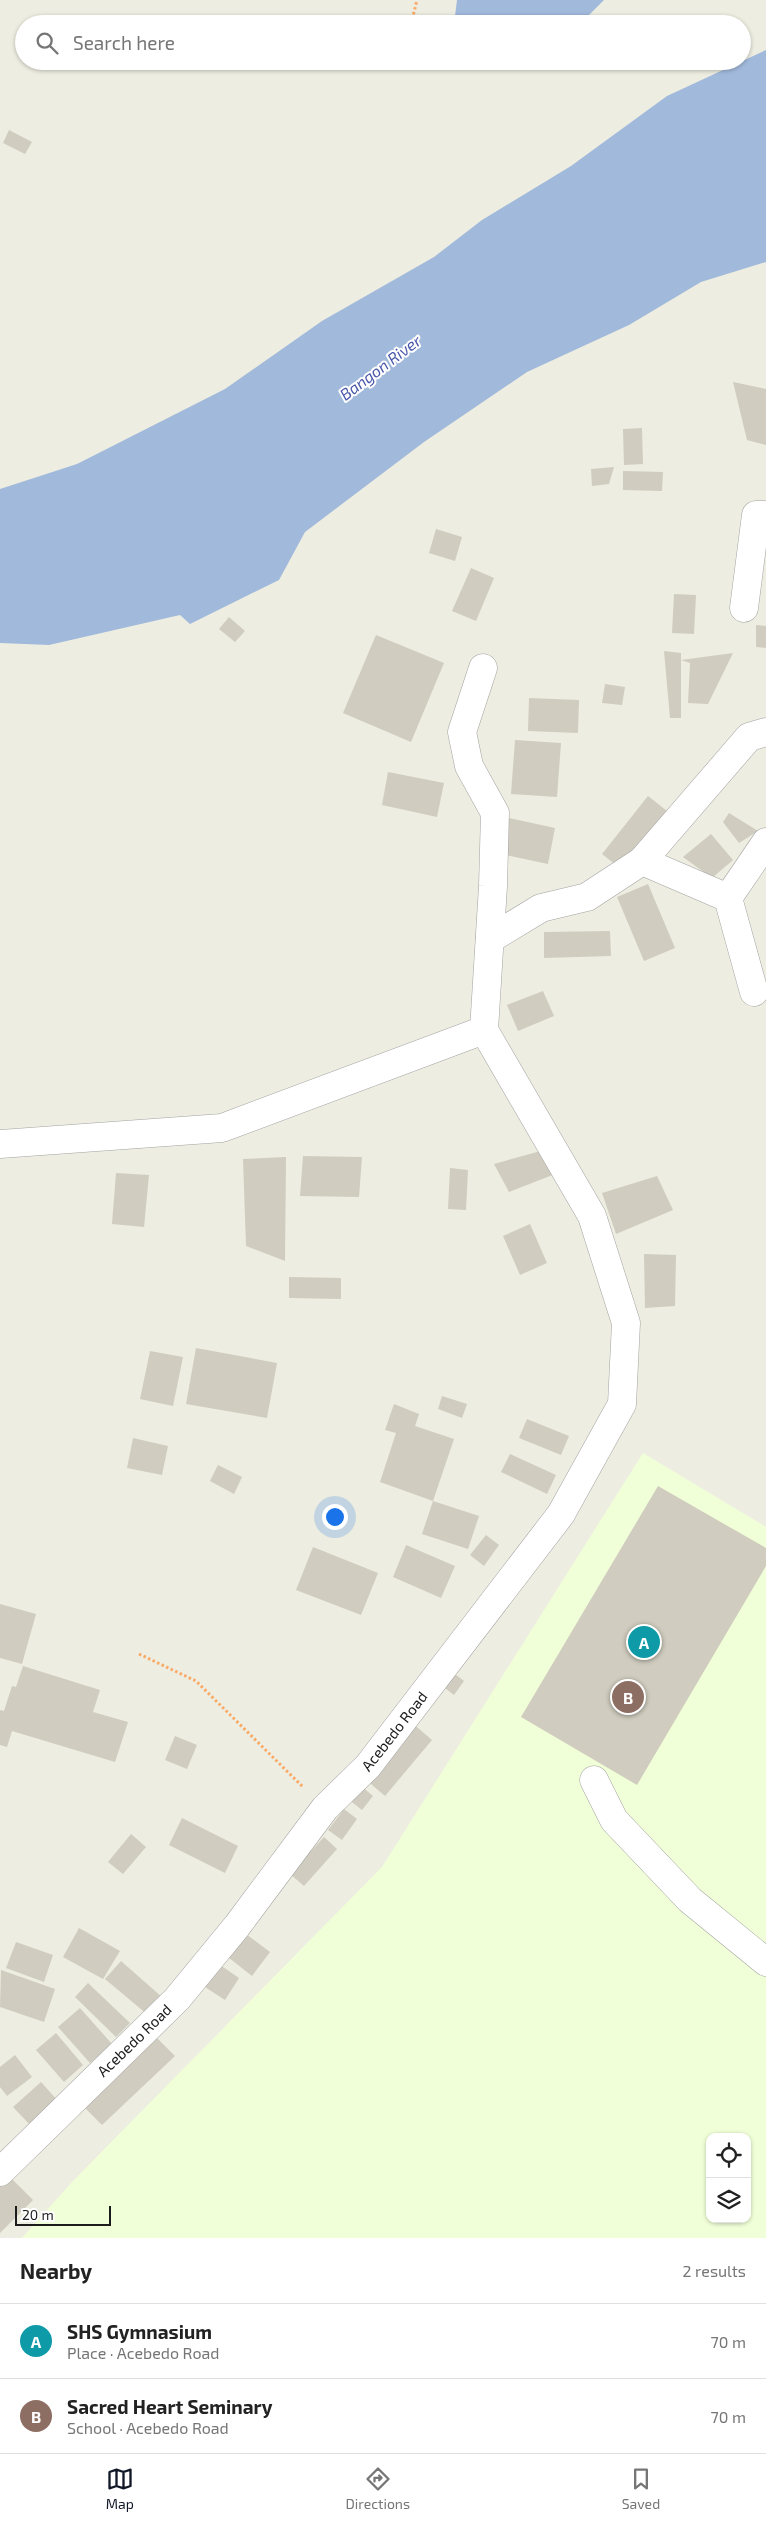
<!DOCTYPE html>
<meta charset="utf-8">
<style>
:root{--surface:#fff;--page:#f6f6f6;--text:#222;--muted:#767676;--line:#e0e0e0;--accent:#111827}
body{margin:0;font-family:"Exo 2",sans-serif;background:var(--page);color:var(--text)}
.controls{position:absolute;right:15px;bottom:15px;display:grid;overflow:hidden;border-radius:10px;box-shadow:0 1px 4px #0004}
.controls button{width:45px;height:45px;display:grid;place-items:center;padding:0;border:0;border-bottom:1px solid var(--line);background:var(--surface);color:var(--text);font:25px sans-serif}
.scale{position:absolute;left:15px;bottom:12px;width:96px;box-sizing:border-box;padding-left:5px;border:2px solid #1c1c1c;border-top:0;font-size:14px;line-height:18px;white-space:nowrap;color:#1c1c1c;-webkit-text-stroke:4px #fff;paint-order:stroke}
.you{position:absolute;left:334px;top:1516px;width:18px;height:18px;margin:-12px;border:4px solid #fff;border-radius:50%;background:#1a73e8;box-shadow:0 0 0 8px #1a73e833}
.badge{display:grid;place-items:center;width:32px;height:32px;border-radius:50%;background:var(--accent);color:#fff;font-size:16px;font-weight:700}
.pin{position:absolute;translate:-50% -50%;border:2px solid #fff;box-shadow:0 1px 5px #0006}
.list{margin:0;padding:0;list-style:none}
h2{display:flex;justify-content:space-between;align-items:center;height:65px;margin:0;padding:0 20px;font-size:21px}
h2 small{font-size:16px;font-weight:400;color:var(--muted)}
.list li{display:grid;grid-template-columns:32px 1fr auto;gap:15px;align-items:center;box-sizing:border-box;height:75px;padding:0 20px;border-top:1px solid var(--line)}
.list b{display:block;font-size:19px;white-space:nowrap}
.list p{margin:0;font-size:16px;white-space:nowrap;color:var(--muted)}
.list em{font-size:16px;font-style:normal;color:var(--muted)}
.icon{flex:none;width:28px;height:28px;fill:none;stroke:currentColor;stroke-width:2;stroke-linecap:round;stroke-linejoin:round}
.map{position:relative;flex:none;width:766px;height:2238px;overflow:hidden}
.search{position:absolute;background:var(--surface);box-shadow:0 1px 4px #0004;left:15px;right:15px;top:15px;height:55px;display:flex;align-items:center;gap:12px;box-sizing:border-box;padding:0 18px;border-radius:28px;color:var(--muted);font-size:19px}
.sheet{height:215px;background:var(--surface)}
nav{display:flex;justify-content:space-around;align-items:center;box-sizing:border-box;height:70px;border-top:1px solid var(--line);background:var(--surface);font-size:14px;color:var(--muted)}
nav a{display:grid;justify-items:center;gap:2px}
nav .on{color:var(--accent)}
.map>svg:first-child{display:block}
</style>
<div class="map">
<svg width="766" height="2238" viewBox="0 0 766 2238">
<rect width="100%" height="100%" fill="#edede1"/>
<path fill="#f1ffd8" fill-rule="evenodd" d="M643,1453L766,1527V2238H22L72,2182L382,1867ZM710,2137H747V2219H710Z"/>
<g fill="#a1b9db">
<path d="M457,0H604L580,24H454Z"/>
<path d="M766,50V262L701,282L629,325L527,372L424,442L305,532L279,580L190,624L180,615L49,645L0,643V489L77,464L225,389L322,321L434,257L482,220L571,166L667,96Z"/>
</g>
<g fill="#d0ccbf">
<path d="M9,130L32,142L25,154L3,143Z"/>
<path d="M733,382L766,389V445L747,440Z"/>
<path d="M642,428L643,464L624,465L623,429Z"/>
<path d="M614,467L609,484L592,486L591,469Z"/>
<path d="M623,471L663,472L662,491L623,490Z"/>
<path d="M436,529L462,537L455,561L429,553Z"/>
<path d="M471,568L494,578L476,621L452,611Z"/>
<path d="M674,594L696,595L694,634L672,633Z"/>
<path d="M229,617L245,631L235,642L219,629Z"/>
<path d="M756,625L766,626V648L756,647Z"/>
<path d="M376,635L444,663L411,742L343,713Z"/>
<path d="M664,651L681,653V660L733,653L708,704L688,703L690,663L681,660V718H670Z"/>
<path d="M605,684L625,687L622,705L602,703Z"/>
<path d="M529,698L579,700L578,733L528,731Z"/>
<path d="M515,740L561,743L557,797L511,794Z"/>
<path d="M388,772L444,783L437,817L382,805Z"/>
<path d="M648,796L667,811L621,869L602,854Z"/>
<path d="M729,813L758,831L739,843L723,822Z"/>
<path d="M509,818L555,828L548,864L501,854Z"/>
<path d="M711,834L733,860L712,878L683,857Z"/>
<path d="M648,884L675,948L644,961L617,897Z"/>
<path d="M610,931L611,956L544,958V932Z"/>
<path d="M543,991L554,1016L518,1031L507,1005Z"/>
<path d="M544,1150L555,1174L509,1192L494,1164Z"/>
<path d="M303,1156L362,1157L359,1197L300,1196Z"/>
<path d="M286,1157L285,1261L246,1246L243,1159Z"/>
<path d="M450,1168L468,1170L466,1210L448,1209Z"/>
<path d="M116,1173L149,1175L144,1227L112,1224Z"/>
<path d="M657,1176L673,1210L616,1234L602,1193Z"/>
<path d="M530,1224L547,1263L520,1275L503,1236Z"/>
<path d="M644,1254L676,1255L675,1306L645,1308Z"/>
<path d="M289,1277L341,1278V1299L289,1298Z"/>
<path d="M196,1348L277,1363L267,1418L186,1404Z"/>
<path d="M150,1351L183,1357L173,1406L140,1399Z"/>
<path d="M442,1396L467,1404L462,1418L438,1409Z"/>
<path d="M394,1404L419,1414L415,1426L454,1439L433,1501L380,1482L396,1433L385,1430Z"/>
<path d="M527,1419L569,1436L561,1455L519,1438Z"/>
<path d="M133,1438L168,1446L162,1475L127,1468Z"/>
<path d="M510,1454L556,1475L547,1494L501,1472Z"/>
<path d="M218,1465L242,1477L234,1494L210,1481Z"/>
<path d="M658,1486L766,1548V1566L637,1785L521,1717Z"/>
<path d="M433,1501L479,1516L468,1549L422,1534Z"/>
<path d="M486,1535L499,1545L484,1566L470,1555Z"/>
<path d="M406,1545L455,1566L441,1598L393,1577Z"/>
<path d="M313,1547L378,1573L361,1615L296,1590Z"/>
<path d="M0,1604L36,1614L22,1664L0,1658Z"/>
<path d="M23,1666L100,1690L93,1712L128,1722L115,1762L12,1731L7,1747L0,1745V1710L4,1711L12,1686L16,1687Z"/>
<path d="M451,1671L464,1681L454,1695L441,1685Z"/>
<path d="M411,1722L432,1740L385,1796L364,1778Z"/>
<path d="M175,1736L197,1745L187,1769L165,1760Z"/>
<path d="M360,1785L373,1796L362,1810L348,1799Z"/>
<path d="M344,1809L357,1819L342,1840L328,1830Z"/>
<path d="M182,1818L238,1846L225,1873L169,1845Z"/>
<path d="M131,1834L146,1847L123,1874L108,1862Z"/>
<path d="M324,1837L337,1849L304,1886L290,1874Z"/>
<path d="M79,1928L120,1951L103,1979L63,1957Z"/>
<path d="M242,1931L270,1952L252,1976L224,1954Z"/>
<path d="M16,1942L53,1955L44,1982L6,1968Z"/>
<path d="M121,1961L163,1998L148,2015L105,1979Z"/>
<path d="M220,1965L239,1978L225,2000L205,1987Z"/>
<path d="M1,1970L55,1989L44,2022L0,2007Z"/>
<path d="M88,1983L130,2023L116,2037L75,1997Z"/>
<path d="M80,2008L112,2044L90,2063L58,2027Z"/>
<path d="M56,2033L83,2065L64,2082L36,2050Z"/>
<path d="M155,2036L175,2056L102,2125L81,2104Z"/>
<path d="M15,2055L32,2077L7,2096L0,2087V2067Z"/>
<path d="M41,2082L58,2101L31,2126L13,2107Z"/>
<path d="M7,2174L33,2200L0,2233V2182Z"/>
</g>
<g fill="none" stroke-linecap="round" stroke-linejoin="round">
<defs>
<g id="minor">
<path d="M744,608L756,515H766"/>
<path d="M483,668L462,732L469,766L495,813L493,886L484,1030"/>
<path d="M642,861L728,898L754,992"/>
<path d="M728,898L766,842"/>
<path d="M490,939L541,908L587,897L642,861L749,737L766,732"/>
<path d="M0,1144L222,1128L484,1030L592,1216L626,1323L622,1404L561,1514L368,1766L325,1808L237,1926L177,1999L0,2172"/>
<path d="M594,1780L614,1820L690,1900L766,1962"/>
</g>
</defs>
<use href="#minor" stroke="#a3a3a3" stroke-width="29"/>
<g stroke="#f9aa66" stroke-width="3" stroke-dasharray="2.5 2.5" stroke-linecap="butt">
<path d="M411,24L417,0"/>
<path d="M401,69L403,61"/>
<path d="M139,1654L196,1681L303,1787"/>
</g>
<use href="#minor" stroke="#fff" stroke-width="28"/>
</g>
<g text-anchor="middle" dominant-baseline="central" stroke-width="4" stroke-linejoin="round" paint-order="stroke">
<g font-size="15" fill="#1c1c1c" stroke="#fff">
<text transform="translate(394 1731) rotate(-52)">Acebedo Road</text>
<text transform="translate(134 2040) rotate(-44)">Acebedo Road</text>
</g>
<g font-size="16" font-style="italic" fill="#4957aa" stroke="#fff">
<text transform="translate(380 367) rotate(-37)">Bangon River</text>
</g>
</g>
</svg>
<div class="controls">
<button><svg class="icon" aria-label="locate" viewBox="0 0 24 24"><circle cx="12" cy="12" r="6"/><path d="M12 2v4M12 18v4M2 12h4M18 12h4"/></svg></button>
<button><svg class="icon" aria-label="layers" viewBox="0 0 24 24"><path d="M12 4l9 5-9 5-9-5zM3 14l9 5 9-5"/></svg></button>
</div>
<div class="scale">20 m</div>
<div class="you"></div>
<div class="pin badge" style="left:644px;top:1642px;background:#0f9aa8">A</div>
<div class="pin badge" style="left:628px;top:1697px;background:#8d6e63">B</div>
<div class="search"><svg class="icon" aria-label="search" viewBox="0 0 24 24"><circle cx="10" cy="10" r="6"/><path d="M15 15l6 6"/></svg>Search here</div>
</div>
<section class="sheet">
<h2>Nearby<small>2 results</small></h2>
<ul class="list">
<li><span class="badge" style="background:#0f9aa8">A</span><div><b>SHS Gymnasium</b><p>Place · Acebedo Road</p></div><em>70 m</em></li>
<li><span class="badge" style="background:#8d6e63">B</span><div><b>Sacred Heart Seminary</b><p>School · Acebedo Road</p></div><em>70 m</em></li>
</ul>
</section>
<nav>
<a class="on"><svg class="icon" aria-label="map" viewBox="0 0 24 24"><path d="M3 6l6-2 6 2 6-2v14l-6 2-6-2-6 2zM9 4v14M15 6v14"/></svg>Map</a>
<a><svg class="icon" aria-label="directions" viewBox="0 0 24 24"><path d="M12 3l9 9-9 9-9-9zM9 14v-3h6M13 9l2 2-2 2"/></svg>Directions</a>
<a><svg class="icon" aria-label="saved" viewBox="0 0 24 24"><path d="M7 4h10v16l-5-4-5 4z"/></svg>Saved</a>
</nav>
